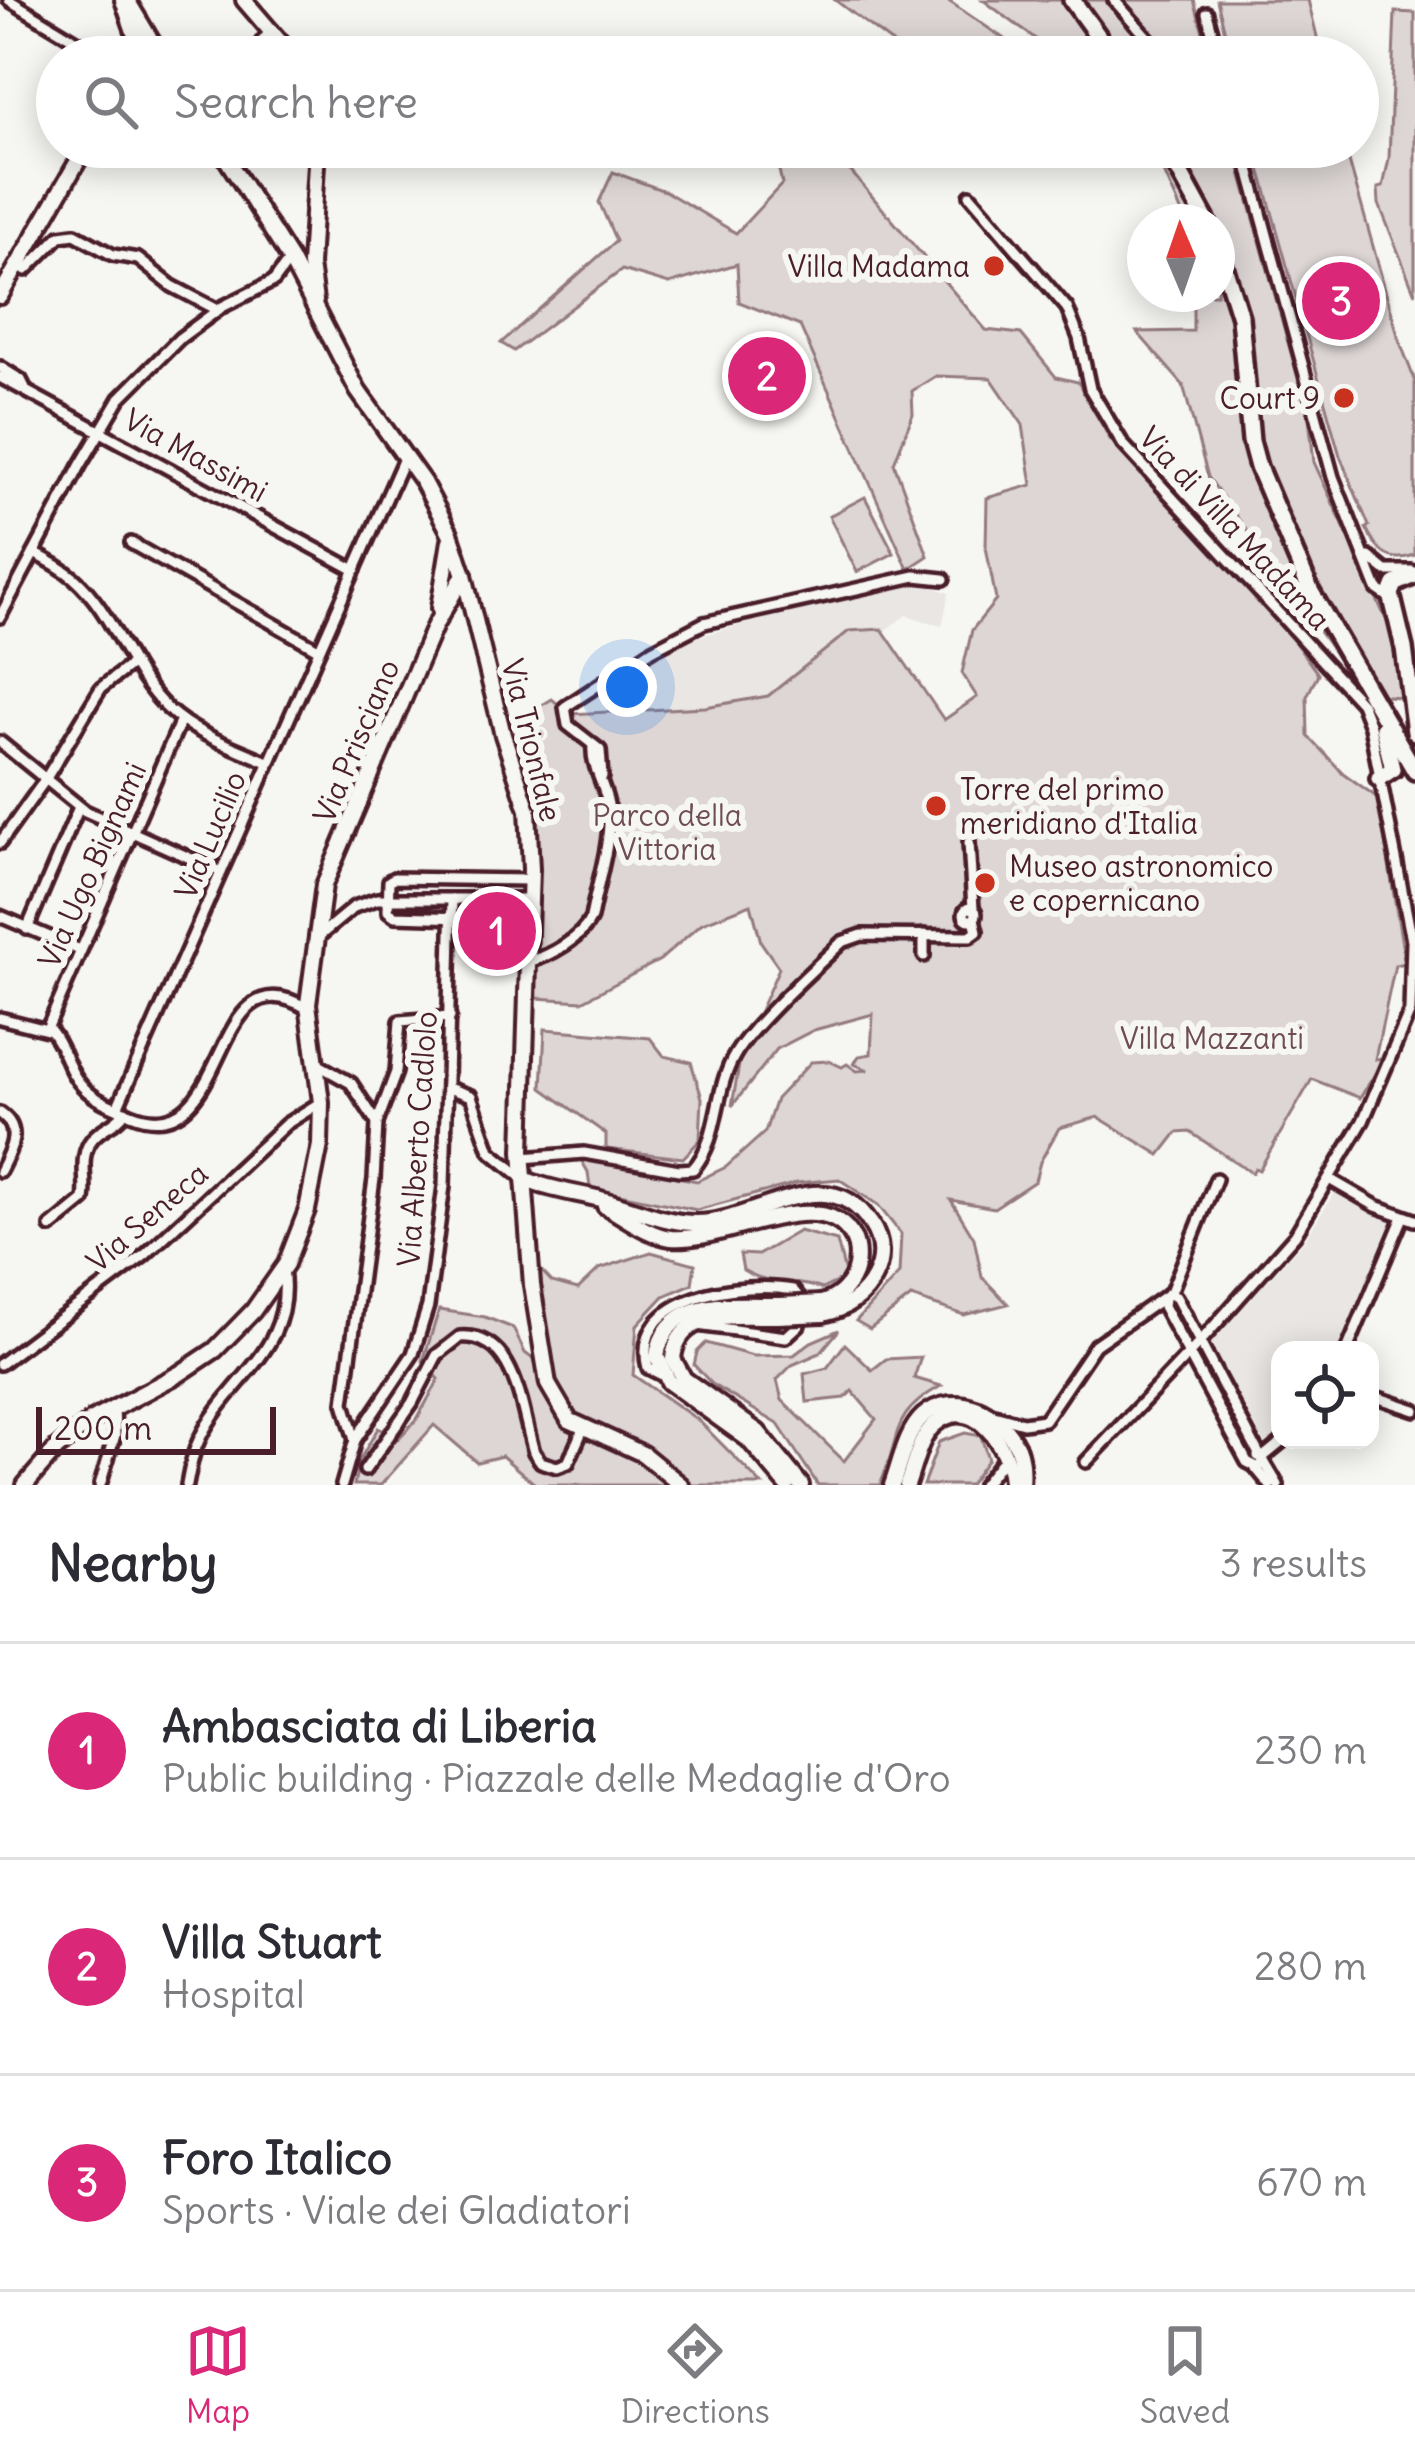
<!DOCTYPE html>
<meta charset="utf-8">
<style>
:root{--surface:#fff;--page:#f2f2f3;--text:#2b2b33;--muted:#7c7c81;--line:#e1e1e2;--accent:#db2777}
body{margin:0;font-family:Delius,sans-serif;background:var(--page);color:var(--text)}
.controls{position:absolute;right:36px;bottom:36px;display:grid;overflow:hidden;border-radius:24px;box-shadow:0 6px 30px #0003}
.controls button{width:108px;height:108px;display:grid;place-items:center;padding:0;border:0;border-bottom:3px solid var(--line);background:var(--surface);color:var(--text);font:60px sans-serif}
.compass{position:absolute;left:1127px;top:204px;width:108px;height:108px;border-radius:50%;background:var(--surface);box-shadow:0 6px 30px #0003;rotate:358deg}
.scale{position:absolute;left:36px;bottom:30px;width:240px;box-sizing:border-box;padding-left:12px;border:6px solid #4a1f2b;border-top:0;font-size:33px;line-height:42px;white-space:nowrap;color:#4a1f2b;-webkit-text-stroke:9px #f6f6f2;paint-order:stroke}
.you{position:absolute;left:627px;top:687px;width:42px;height:42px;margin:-30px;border:9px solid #fff;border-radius:50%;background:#1a73e8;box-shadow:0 0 0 18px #1a73e833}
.badge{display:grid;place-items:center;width:78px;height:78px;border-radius:50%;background:var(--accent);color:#fff;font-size:39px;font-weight:700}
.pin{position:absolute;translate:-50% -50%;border:6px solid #fff;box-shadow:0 3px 12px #0006}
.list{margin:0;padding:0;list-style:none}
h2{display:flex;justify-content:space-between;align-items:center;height:156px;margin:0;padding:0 48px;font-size:51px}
h2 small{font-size:39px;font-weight:400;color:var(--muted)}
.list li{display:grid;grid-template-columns:78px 1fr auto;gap:36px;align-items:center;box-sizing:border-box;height:216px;padding:0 48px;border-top:3px solid var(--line)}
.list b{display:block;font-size:45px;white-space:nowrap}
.list p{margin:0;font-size:39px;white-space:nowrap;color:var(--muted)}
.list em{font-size:39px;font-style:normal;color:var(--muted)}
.icon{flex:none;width:66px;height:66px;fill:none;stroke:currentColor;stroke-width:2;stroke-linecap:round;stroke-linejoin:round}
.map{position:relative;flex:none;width:1415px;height:1485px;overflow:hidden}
.search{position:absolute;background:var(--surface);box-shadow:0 6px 30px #0003;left:36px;right:36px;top:36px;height:132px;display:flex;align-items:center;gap:30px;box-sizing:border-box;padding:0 42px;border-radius:66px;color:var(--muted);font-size:45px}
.sheet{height:804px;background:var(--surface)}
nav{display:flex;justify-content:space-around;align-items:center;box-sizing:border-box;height:168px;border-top:3px solid var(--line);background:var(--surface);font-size:33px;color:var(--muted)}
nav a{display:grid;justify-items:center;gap:6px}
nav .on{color:var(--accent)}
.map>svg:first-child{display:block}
</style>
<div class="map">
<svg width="1415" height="1485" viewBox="0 0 1415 1485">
<rect width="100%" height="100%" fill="#f6f6f2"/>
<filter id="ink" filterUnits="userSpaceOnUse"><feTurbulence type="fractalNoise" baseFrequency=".00833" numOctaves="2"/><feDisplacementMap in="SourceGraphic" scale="24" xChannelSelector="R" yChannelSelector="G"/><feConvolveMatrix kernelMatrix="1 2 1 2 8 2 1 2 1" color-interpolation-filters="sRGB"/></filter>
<g filter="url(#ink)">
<g fill="#e9e6e3">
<path d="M912,579L949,593L942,626L906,615L761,720L598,724L582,701L690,639Z"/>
<path d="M1335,1192L1391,1221L1338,1350H1280V1434L1266,1445L1210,1344L1304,1241Z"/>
</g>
<g fill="#ddd6d5" stroke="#947a80" stroke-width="3">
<path d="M835,0H947L1031,57H924L896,46Z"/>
<path d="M983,0H1194L1210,57H1060Z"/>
<path d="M1217,0H1308L1322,57H1231Z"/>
<path d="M1395,12L1415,13V294L1379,204L1378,188L1383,187L1389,158Z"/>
<path d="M774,147H830L986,330L1021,334L1056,377L1078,382L1110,439L1280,622L1318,674L1307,696L1308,736L1343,773L1378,798L1405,963L1395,965L1375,1059L1385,1058L1360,1098L1312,1079L1259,1170L1255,1168L1252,1173L1190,1132L1177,1133L1160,1155L1098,1117L1059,1128L1040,1162L1035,1181L994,1208L951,1200L974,1238L982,1277L1008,1304L964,1315L911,1297L870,1329L856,1321L899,1274L901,1234L878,1205L839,1179L797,1183L697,1210L590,1188L588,1172L580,1158L697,1181L726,1167L765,1132L776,1099L811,1062L829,1061L842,1067L847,1064L857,1071L868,1070L854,1064L859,1056L871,1054L873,1014L814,1030L777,1049L732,1106L741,1053L779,968L761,942L751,904L702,923L660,960L582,1001L537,998L535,800L509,725L552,699L570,714L705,707L768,696L849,631L882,629L944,720L977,697L962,673L972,630L996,600L986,547L987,498L1032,485L1023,425L991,378L936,376L912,391L913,414L894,463L928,556L908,569L800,326L739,302L737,264L669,284L622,270L514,351L501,343L616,241L599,202L613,172L665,191L736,233L782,184Z"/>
<path d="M1148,147H1234L1309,418L1314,462L1391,630L1400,697L1364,694L1208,477L1183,385L1137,332L1193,331V294H1217V222H1186L1159,161Z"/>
<path d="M1254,147H1345L1400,342L1415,381V555C1387,564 1378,552 1366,528L1369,526L1340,456Z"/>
<path d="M865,497L894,553L857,572L829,516Z"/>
<path d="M545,1029L650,1038L664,1056L691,1062L702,1098L700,1140L683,1158L606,1149V1134L542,1088Z"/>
<path d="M799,1231L837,1241L846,1277L822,1289C796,1278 775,1289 743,1270L740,1254L758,1255Z"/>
<path d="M651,1252L695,1264L692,1284L664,1296L637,1325L633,1375L698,1420L762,1485H536L502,1456L477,1462L434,1425L381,1485H354L359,1461L378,1428L398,1439L417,1419L439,1379L423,1361L439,1310L485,1317L513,1328L525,1353L545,1368L538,1267L552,1282L578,1289L599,1269Z"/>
<path d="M839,1330L820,1353L792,1365L777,1380L782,1400L844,1461L876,1419L852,1391L845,1398L807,1402L804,1374L827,1368L845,1344L872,1370L886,1359L921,1357L914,1378L941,1386C887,1416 902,1437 880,1485H818L778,1424L713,1385L694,1365L697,1352L706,1343L753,1356L794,1355L811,1342Z"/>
<path d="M965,1433L981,1436L988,1459L969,1485H923L939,1442Z"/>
</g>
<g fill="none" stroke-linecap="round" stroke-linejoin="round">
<defs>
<g id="street">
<path d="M9,0L103,57"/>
<path d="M1114,0L1165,57"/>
<path d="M1207,13L1219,57"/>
<path d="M250,57L271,30"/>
<path d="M1243,147L1333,477L1377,589L1393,600"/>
<path d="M970,195L1067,308L1079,338L1090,389L1123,444L1361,703L1370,726L1412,941L1410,1011L1363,1121L1295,1235L1200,1342L1086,1462"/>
<path d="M26,270L60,236L75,234L113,255L138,259L172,286L218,310"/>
<path d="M0,367L21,380L25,388"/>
<path d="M0,377L355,570"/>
<path d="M131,543L318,649"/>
<path d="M34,553C48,560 62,568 74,578C115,614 128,672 168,709C196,735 234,747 268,762"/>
<path d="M1369,557L1386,571H1412"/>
<path d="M0,617L80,466L120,398L180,338L222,307L274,281L290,259"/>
<path d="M0,742L85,811L221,872"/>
<path d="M602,777L600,750L568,725L565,707L652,650L704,623L915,576L944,579"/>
<path d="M969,842L973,909"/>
<path d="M0,843L45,780L101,688L133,663"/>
<circle cx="970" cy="914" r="6"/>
<path d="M0,916L80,950"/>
<path d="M530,920L395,916L388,911L389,881L394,878L530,880"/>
<path d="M27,929L79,807"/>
<path d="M924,935V956"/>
<path d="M318,937L354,907L377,899H530"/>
<path d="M528,962C550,956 582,938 591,918C597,884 611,845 609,811C607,787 591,768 593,746"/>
<path d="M0,1018L51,1031C65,1048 67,1071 83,1087C96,1101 114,1107 131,1114C234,1156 206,946 308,1009"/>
<path d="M47,1029L181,720"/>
<path d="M317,1064L351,1083L377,1123L374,1179L344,1403L355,1440"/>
<path d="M448,1088L471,1096L490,1151L524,1179"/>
<path d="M117,1108L405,456"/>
<path d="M0,1113C23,1129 11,1150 0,1171"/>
<path d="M377,1123L396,1072L400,1021L450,1017"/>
<path d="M523,1158L584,1153L679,1170L693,1169C721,1137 713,1090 736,1053C755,1022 813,970 842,942L862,935L970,936L977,931L974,919"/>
<path d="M1331,1180L1376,1206L1415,1220"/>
<path d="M51,1227L84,1200C88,1179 77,1157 93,1138C103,1126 117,1125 125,1111"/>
<path d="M1169,1294L1176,1297L1260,1456"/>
<path d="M1164,1298L1163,1306L1247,1462L1259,1468L1264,1461"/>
<path d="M1347,1350L1403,1217"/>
<path d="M0,1364L145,1255L286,1124L321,1102"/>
<path d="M664,1376L648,1368C629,1294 744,1281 793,1290L801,1300L799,1325L786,1337L697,1325"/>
<path d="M1370,1395L1415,1410"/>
<path d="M994,1415L1023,1423L1044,1420L1095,1345L1171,1292L1216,1179"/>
<path d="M1258,1456L1262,1458L1284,1440"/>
<path d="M1262,1458L1278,1485"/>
<path d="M1255,1467L1270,1485"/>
<path d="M365,1470L412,1403L437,1355L460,1337C517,1333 521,1411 534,1452L541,1462L557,1467L568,1463L583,1429"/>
<path d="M100,1485L115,1435L114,1406"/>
<path d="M187,1485C190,1470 192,1454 199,1440C229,1376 295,1351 283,1269"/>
<path d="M342,1485L355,1440L413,1354L428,1306L444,1186L452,899"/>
<path d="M983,1485L1005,1457"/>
</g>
<g id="secondary">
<path d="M123,0L140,49L137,57"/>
<path d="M127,0L161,57"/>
<path d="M244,0L293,57"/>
<path d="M219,147L290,259L358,391L423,482L450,533L464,575L503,735L528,810L531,869L522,1151L532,1285L548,1384L569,1420L643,1454L681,1485"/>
<path d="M0,296L86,147"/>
<path d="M315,301L310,265L317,147"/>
<path d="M439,608L450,541"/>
<path d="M524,1179C549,1190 578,1193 604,1200C634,1208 662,1222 693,1223C752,1226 828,1155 871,1224C882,1241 883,1260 874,1277C864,1297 845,1309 823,1314"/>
<path d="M605,1206C626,1217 647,1235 671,1238C726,1243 824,1181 853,1238C858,1248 858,1263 854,1274C848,1289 836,1299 821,1303"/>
<path d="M781,1305C734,1306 665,1295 657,1357L669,1382L748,1439L787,1485"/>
<path d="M778,1316C740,1317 678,1307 673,1359L684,1379L758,1432L801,1485"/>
<path d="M25,1485L57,1448L92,1420L179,1374L215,1350L253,1311L286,1264L307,1210L320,1145L321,1102L308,1004L324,885L435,625L464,575"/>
<path d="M892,1485C900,1464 906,1431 923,1416C956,1388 1001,1413 1017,1447C1022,1459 1022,1473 1021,1485"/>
<path d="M907,1485C914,1467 919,1438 934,1425C972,1391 1011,1447 1011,1485"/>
</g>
<g id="primary">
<path d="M1072,0L1113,57"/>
<path d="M1166,147L1207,222"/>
<path d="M1217,244L1240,317L1251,441L1258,467L1311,592L1415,771"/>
<path d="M1415,575L1395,584L1391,594L1404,648L1415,732"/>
<path d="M1379,778L1393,769L1383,728"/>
</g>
</defs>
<use href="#street" stroke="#4a1f2b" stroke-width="18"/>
<use href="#secondary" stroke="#4a1f2b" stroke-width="22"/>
<use href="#primary" stroke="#4a1f2b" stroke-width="24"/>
<use href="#street" stroke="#f6f6f2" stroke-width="9"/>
<use href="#secondary" stroke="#f6f6f2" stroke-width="14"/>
<use href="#primary" stroke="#f6f6f2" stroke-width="15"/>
<defs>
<g id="secondary-bridge">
<path d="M781,1305L821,1303"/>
<path d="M778,1316L823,1314"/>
</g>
</defs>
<use href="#secondary-bridge" stroke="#4a1f2b" stroke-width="22" stroke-linecap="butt"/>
<use href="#secondary-bridge" stroke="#f6f6f2" stroke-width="14"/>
</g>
</g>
<g fill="#c8321e" stroke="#f6f6f2" stroke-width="4.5">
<circle cx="994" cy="266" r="12"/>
<circle cx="1344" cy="398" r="12"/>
<circle cx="936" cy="806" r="12"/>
<circle cx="985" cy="883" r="12"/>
</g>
<g text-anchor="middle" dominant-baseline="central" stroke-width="12" stroke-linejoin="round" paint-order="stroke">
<g font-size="30" fill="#4a1f2b" stroke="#f6f6f2" text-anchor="end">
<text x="970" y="266">Villa Madama</text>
<text x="1320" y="398">Court 9</text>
<text x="960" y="789" text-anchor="start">Torre del primo<tspan x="960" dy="34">meridiano d'Italia</tspan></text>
<text x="1009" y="866" text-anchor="start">Museo astronomico<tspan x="1009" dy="34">e copernicano</tspan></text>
</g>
<g font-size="30" fill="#4a1f2b" stroke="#f6f6f2">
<text transform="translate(196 455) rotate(29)">Via Massimi</text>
<text transform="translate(1235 528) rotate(47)">Via di Villa Madama</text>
<text transform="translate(532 740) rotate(76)">Via Trionfale</text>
<text transform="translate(356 741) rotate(-67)">Via Prisciano</text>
<text transform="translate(210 835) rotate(-67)">Via Lucilio</text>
<text transform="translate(92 865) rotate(-66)">Via Ugo Bignami</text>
<text transform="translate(417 1139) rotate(-86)">Via Alberto Cadlolo</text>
<text transform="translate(147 1217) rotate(-41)">Via Seneca</text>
</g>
<g font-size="30" fill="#6f4d56" stroke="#f6f6f2">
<text x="667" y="815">Parco della<tspan x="667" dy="34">Vittoria</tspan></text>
<text x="1212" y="1038">Villa Mazzanti</text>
</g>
</g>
</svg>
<div class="controls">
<button><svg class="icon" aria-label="locate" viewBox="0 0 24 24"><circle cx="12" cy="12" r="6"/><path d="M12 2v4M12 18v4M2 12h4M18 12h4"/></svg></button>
</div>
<svg class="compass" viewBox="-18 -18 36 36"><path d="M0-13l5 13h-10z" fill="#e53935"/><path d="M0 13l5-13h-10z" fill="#7c7c81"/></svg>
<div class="scale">200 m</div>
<div class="you"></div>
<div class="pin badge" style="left:497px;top:931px">1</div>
<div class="pin badge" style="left:767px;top:376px">2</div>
<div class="pin badge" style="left:1341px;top:301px">3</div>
<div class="search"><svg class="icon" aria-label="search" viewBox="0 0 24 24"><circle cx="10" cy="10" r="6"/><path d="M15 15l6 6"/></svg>Search here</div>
</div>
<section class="sheet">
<h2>Nearby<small>3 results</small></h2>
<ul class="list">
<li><span class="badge">1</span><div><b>Ambasciata di Liberia</b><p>Public building · Piazzale delle Medaglie d'Oro</p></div><em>230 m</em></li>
<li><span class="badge">2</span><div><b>Villa Stuart</b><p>Hospital</p></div><em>280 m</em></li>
<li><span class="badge">3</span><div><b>Foro Italico</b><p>Sports · Viale dei Gladiatori</p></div><em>670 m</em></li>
</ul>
</section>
<nav>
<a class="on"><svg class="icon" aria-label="map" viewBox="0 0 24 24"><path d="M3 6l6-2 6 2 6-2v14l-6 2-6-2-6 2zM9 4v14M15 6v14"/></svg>Map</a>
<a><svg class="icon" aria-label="directions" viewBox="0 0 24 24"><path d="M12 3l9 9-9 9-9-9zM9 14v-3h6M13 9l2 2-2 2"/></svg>Directions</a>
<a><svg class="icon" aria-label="saved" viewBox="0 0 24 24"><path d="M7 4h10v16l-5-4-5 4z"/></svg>Saved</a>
</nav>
